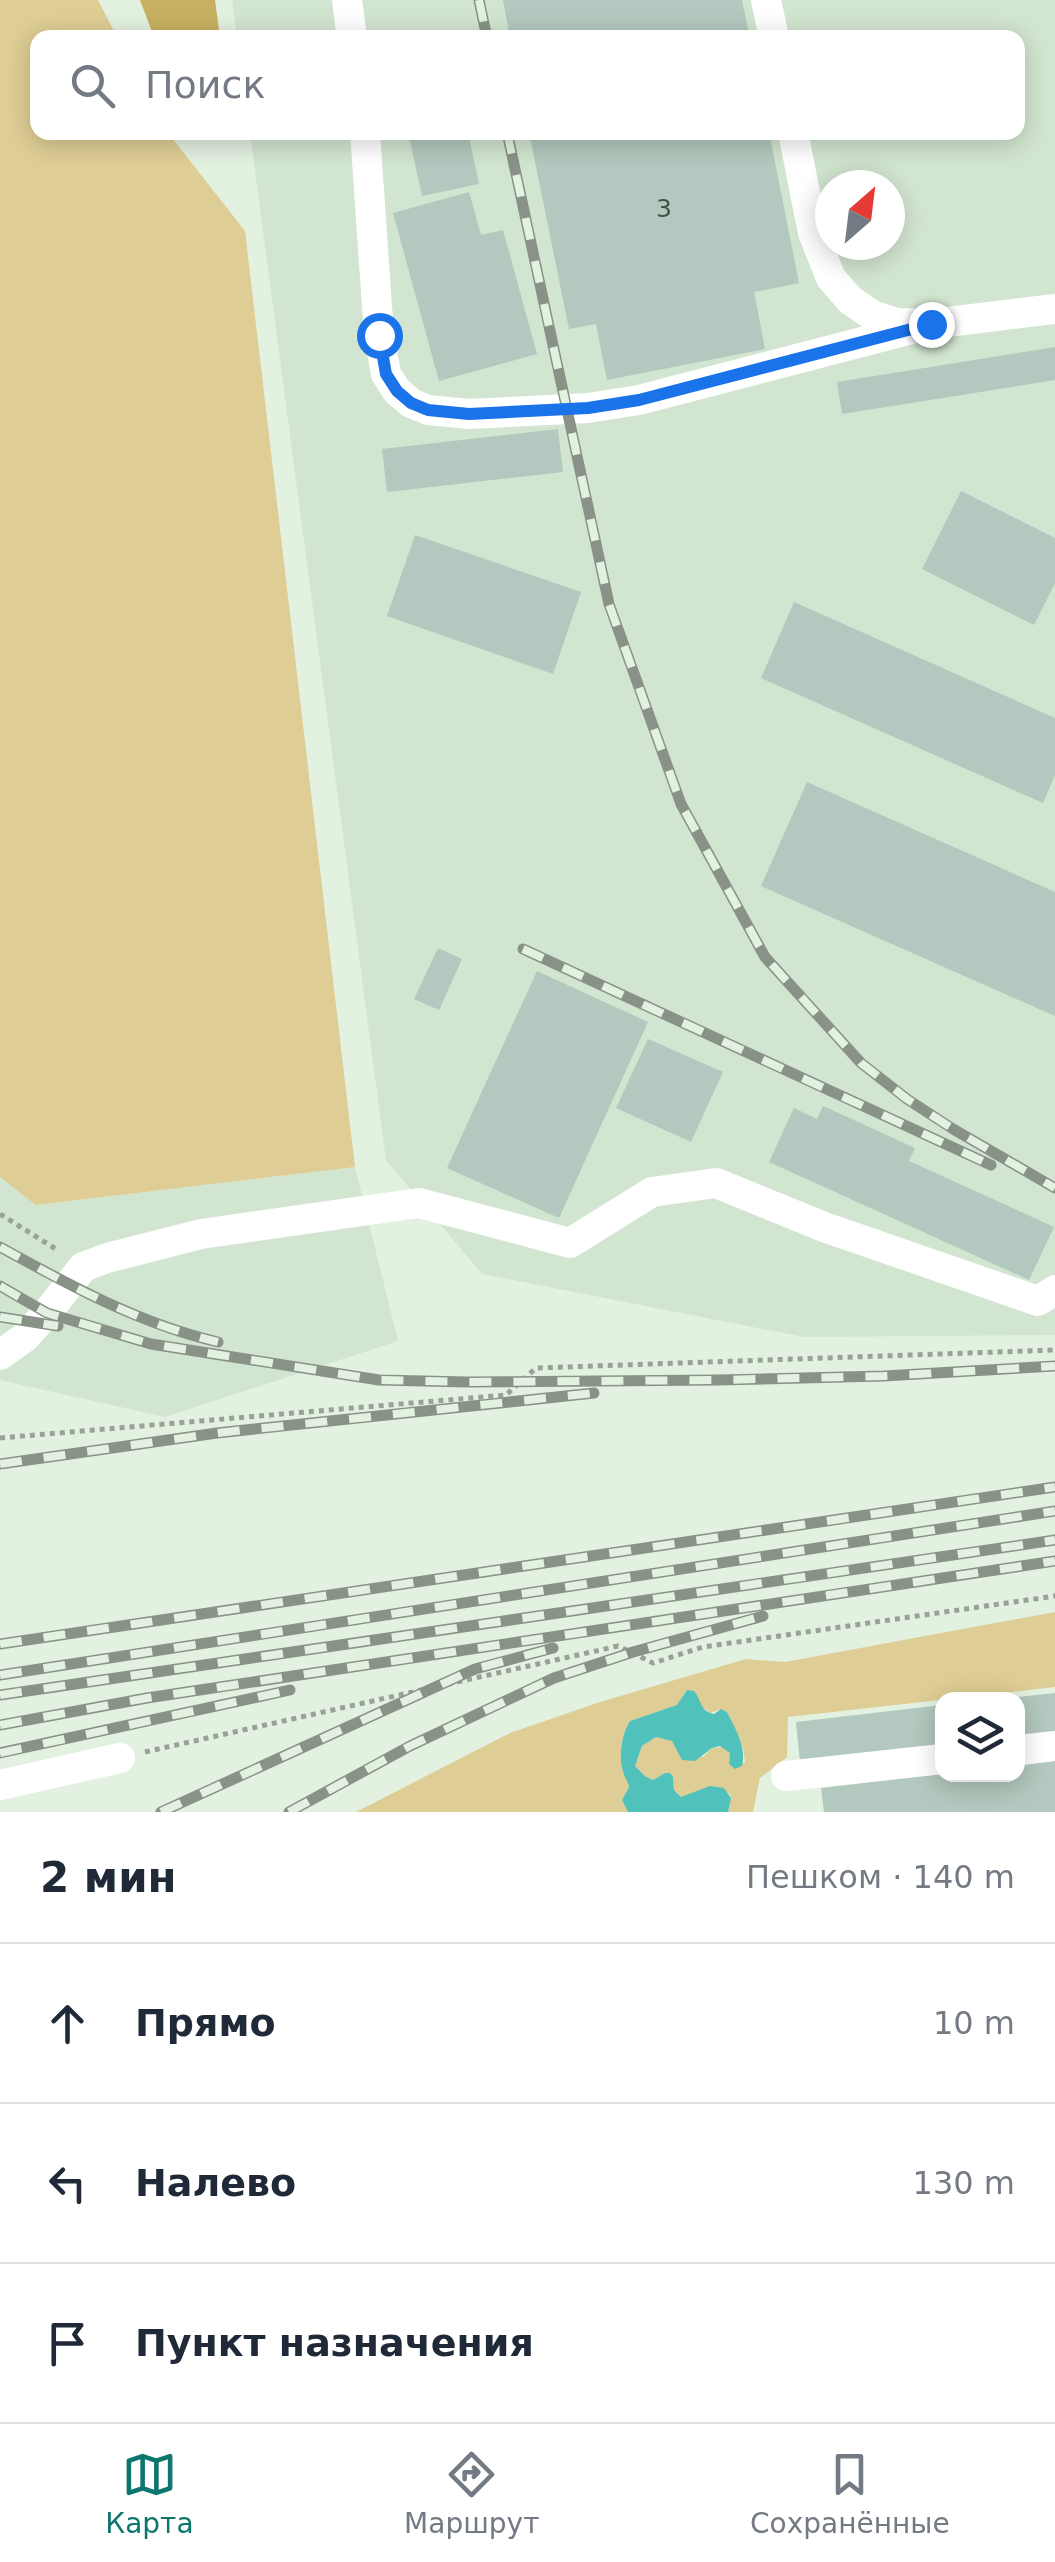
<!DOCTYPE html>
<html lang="ru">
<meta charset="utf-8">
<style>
:root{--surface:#fff;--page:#f2f2f3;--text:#1f2937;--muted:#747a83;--line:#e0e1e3;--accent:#0f766e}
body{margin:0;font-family:"DejaVu Sans",sans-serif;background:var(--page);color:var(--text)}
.controls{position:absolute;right:30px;bottom:30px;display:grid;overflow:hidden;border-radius:20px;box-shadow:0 5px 25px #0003}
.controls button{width:90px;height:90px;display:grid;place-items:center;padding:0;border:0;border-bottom:2px solid var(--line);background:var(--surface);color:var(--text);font:50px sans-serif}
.compass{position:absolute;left:815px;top:170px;width:90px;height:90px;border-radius:50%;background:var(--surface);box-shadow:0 5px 25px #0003;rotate:28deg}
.stop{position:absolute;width:30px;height:30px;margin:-22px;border:8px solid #1a73e8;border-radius:50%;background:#fff}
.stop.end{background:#1a73e8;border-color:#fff;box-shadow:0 2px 10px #0008}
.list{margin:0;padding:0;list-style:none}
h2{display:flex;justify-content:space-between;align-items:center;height:130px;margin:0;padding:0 40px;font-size:42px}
h2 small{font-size:32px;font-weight:400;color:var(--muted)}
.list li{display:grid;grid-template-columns:65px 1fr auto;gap:30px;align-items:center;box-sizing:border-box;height:160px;padding:0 40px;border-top:2px solid var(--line)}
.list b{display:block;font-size:38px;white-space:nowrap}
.list em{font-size:32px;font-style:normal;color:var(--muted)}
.icon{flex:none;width:55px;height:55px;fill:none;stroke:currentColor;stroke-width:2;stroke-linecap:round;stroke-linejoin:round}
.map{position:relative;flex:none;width:1055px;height:1812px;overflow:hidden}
.search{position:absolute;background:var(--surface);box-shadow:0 5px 25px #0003;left:30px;right:30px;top:30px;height:110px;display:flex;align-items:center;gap:25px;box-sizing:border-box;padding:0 35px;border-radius:20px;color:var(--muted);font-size:38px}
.sheet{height:610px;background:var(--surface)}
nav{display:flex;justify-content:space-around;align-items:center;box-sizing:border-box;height:140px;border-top:2px solid var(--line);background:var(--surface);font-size:28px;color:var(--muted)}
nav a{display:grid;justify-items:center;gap:5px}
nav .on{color:var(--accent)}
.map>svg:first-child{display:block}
</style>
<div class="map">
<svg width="1055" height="1812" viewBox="0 0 1055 1812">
<rect width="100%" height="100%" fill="#e3f1e1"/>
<g fill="#d2e5d0" fill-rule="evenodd">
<path d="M232,0H1055V1335L804,1337L482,1274L386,1160L250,133L1018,132V38H237ZM830,185H890V245H830Z"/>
<path d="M355,1167L398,1341L165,1417L0,1380V1177L37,1205Z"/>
</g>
<g fill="#decd94">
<path d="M0,0H98L117,37L38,38V132L168,133L245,231L355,1167L36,1205L0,1177Z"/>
<path d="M1055,1612V1687L788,1717L787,1757L760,1778L753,1812H728L731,1796C715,1777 700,1793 681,1797L674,1790L673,1777L665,1773L653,1780L645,1776L635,1766L642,1746L656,1737L672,1741L677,1749L703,1757L712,1748L724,1747L730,1753L729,1764L735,1769L745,1762L743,1748L727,1712L721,1709L710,1713L701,1706L694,1691H686L678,1705L630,1721C622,1733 618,1756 623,1771C624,1777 628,1781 629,1787L622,1800L628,1812H356L510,1733L600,1702L746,1659L785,1662Z"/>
</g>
<path fill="#c7b061" d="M140,0H215L220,37H154Z"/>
<path fill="#50c2bb" d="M687,1690L694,1691C702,1700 699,1711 714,1714L721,1709L727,1712C735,1728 747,1748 742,1766L735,1769L729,1764L730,1753L720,1746L712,1748L695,1761L682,1760L672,1741L656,1737L642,1746L635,1766L645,1776L653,1780L665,1773H670L673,1777L674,1790L681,1797L710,1786L724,1788L731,1798L728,1812H628L622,1800L629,1787C628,1781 624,1777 623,1771C618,1757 622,1733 630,1721L677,1705Z"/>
<g fill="#b3c8be">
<path d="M503,0H742L750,38H510Z"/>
<path d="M408,132H468L479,184L422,196Z"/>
<path d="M529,132H769L799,283L754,292L765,349L607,380L596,324L569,329Z"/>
<path d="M469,192L481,235L503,230L537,354L439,381L393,213Z"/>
<path d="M1055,347V380L842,414L837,382Z"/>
<path d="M558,429L563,472L387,492L382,449Z"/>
<path d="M961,491L1055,538V583L1034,625L922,569Z"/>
<path d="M415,535L581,592L553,674L387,616Z"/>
<path d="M794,602L1055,718V775L1043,803L761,678Z"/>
<path d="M807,782L1055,892V1016L761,886Z"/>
<path d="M438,948L462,959L439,1010L414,999Z"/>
<path d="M537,971L648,1022L559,1218L447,1168Z"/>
<path d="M648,1039L723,1072L691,1142L616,1108Z"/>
<path d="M823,1106L915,1148L909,1161L1054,1227L1029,1280L769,1162L794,1108L817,1119Z"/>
<path d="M1055,1693V1733L1018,1737V1697Z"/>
<path d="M942,1705V1746L800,1762L796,1722Z"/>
<path d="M1055,1761V1812H824L821,1788L942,1774H1018V1766Z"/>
</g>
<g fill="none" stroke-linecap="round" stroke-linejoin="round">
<g stroke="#98a296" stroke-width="5" stroke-dasharray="5 5" stroke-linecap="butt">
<path d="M0,1214L59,1251"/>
<path d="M0,1438L506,1395L536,1368L1055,1350"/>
<path d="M145,1752L618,1646L653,1663L703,1647L1055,1596"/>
</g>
<g stroke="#fff" stroke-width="30">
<path d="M347,0L352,38"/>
<path d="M766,0L774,38"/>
<path d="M365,132L379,335L386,374L397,391L411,403L428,410L469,414L588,408L639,400L931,324"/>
<path d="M793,132L813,233L831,278L850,300L872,315L897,323L931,324L1055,309"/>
<path d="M0,1355L24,1338L47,1313L83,1267L107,1258L201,1234L419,1203L570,1243L652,1192L716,1183L824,1227L1038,1301L1055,1290"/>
<path d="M1018,1750L1055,1746"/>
<path d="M786,1776L942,1759"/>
<path d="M0,1785L120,1758"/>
</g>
<defs>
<g id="rail">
<path d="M479,0L487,38"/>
<path d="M507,132L609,604L681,804L765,957L861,1063L907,1099L953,1129L1055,1188"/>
<path d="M523,949L991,1165"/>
<path d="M0,1247C69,1285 140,1324 218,1342"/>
<path d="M0,1286L47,1313L151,1344L379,1380L467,1382L718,1380L884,1376L1055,1366"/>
<path d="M0,1317L58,1326"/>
<path d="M0,1464L217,1433L594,1393"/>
<path d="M0,1644L1055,1487"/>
<path d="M0,1675L1055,1511"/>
<path d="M0,1695L1055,1540"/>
<path d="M0,1725L147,1698L1055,1561"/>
<path d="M0,1753L290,1690"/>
<path d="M161,1812L475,1669L553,1648"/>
<path d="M289,1812L410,1746L554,1678L633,1652L763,1616"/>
</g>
</defs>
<use href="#rail" stroke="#899287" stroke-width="11"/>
<use href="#rail" stroke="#e3f1e1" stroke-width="8" stroke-dasharray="22" stroke-linecap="butt"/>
</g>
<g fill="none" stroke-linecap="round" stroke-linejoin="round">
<path stroke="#1a73e8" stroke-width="12" d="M379,335L386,374L397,391L411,403L428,410L469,414L588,408L639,400L931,324"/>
</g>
<g text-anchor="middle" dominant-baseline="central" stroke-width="10" stroke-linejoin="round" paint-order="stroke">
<g font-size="25" fill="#48524a">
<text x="664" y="208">3</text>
</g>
</g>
</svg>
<div class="controls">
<button><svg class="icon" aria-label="layers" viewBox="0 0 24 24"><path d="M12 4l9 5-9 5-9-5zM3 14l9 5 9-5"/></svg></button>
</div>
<svg class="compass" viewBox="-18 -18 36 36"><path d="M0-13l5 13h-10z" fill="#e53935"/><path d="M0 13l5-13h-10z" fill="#747a83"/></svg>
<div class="stop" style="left:379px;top:335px"></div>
<div class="stop end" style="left:931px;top:324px"></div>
<div class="search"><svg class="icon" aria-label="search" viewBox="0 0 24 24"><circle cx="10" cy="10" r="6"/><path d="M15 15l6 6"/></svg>Поиск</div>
</div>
<section class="sheet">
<h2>2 мин<small>Пешком · 140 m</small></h2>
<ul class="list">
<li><svg class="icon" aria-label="ahead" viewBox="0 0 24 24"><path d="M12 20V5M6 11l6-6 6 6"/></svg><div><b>Прямо</b></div><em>10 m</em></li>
<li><svg class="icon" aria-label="left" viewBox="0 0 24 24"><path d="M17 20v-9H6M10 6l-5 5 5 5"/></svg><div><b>Налево</b></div><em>130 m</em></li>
<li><svg class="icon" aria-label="arrive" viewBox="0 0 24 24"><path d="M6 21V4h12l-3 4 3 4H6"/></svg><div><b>Пункт назначения</b></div></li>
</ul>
</section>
<nav>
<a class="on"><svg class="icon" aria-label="map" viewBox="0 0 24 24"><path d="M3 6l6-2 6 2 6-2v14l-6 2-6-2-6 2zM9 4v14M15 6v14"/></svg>Карта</a>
<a><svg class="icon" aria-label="directions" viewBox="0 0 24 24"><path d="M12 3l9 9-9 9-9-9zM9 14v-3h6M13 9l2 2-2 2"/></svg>Маршрут</a>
<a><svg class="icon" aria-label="saved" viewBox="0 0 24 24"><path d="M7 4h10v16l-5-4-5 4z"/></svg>Сохранённые</a>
</nav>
